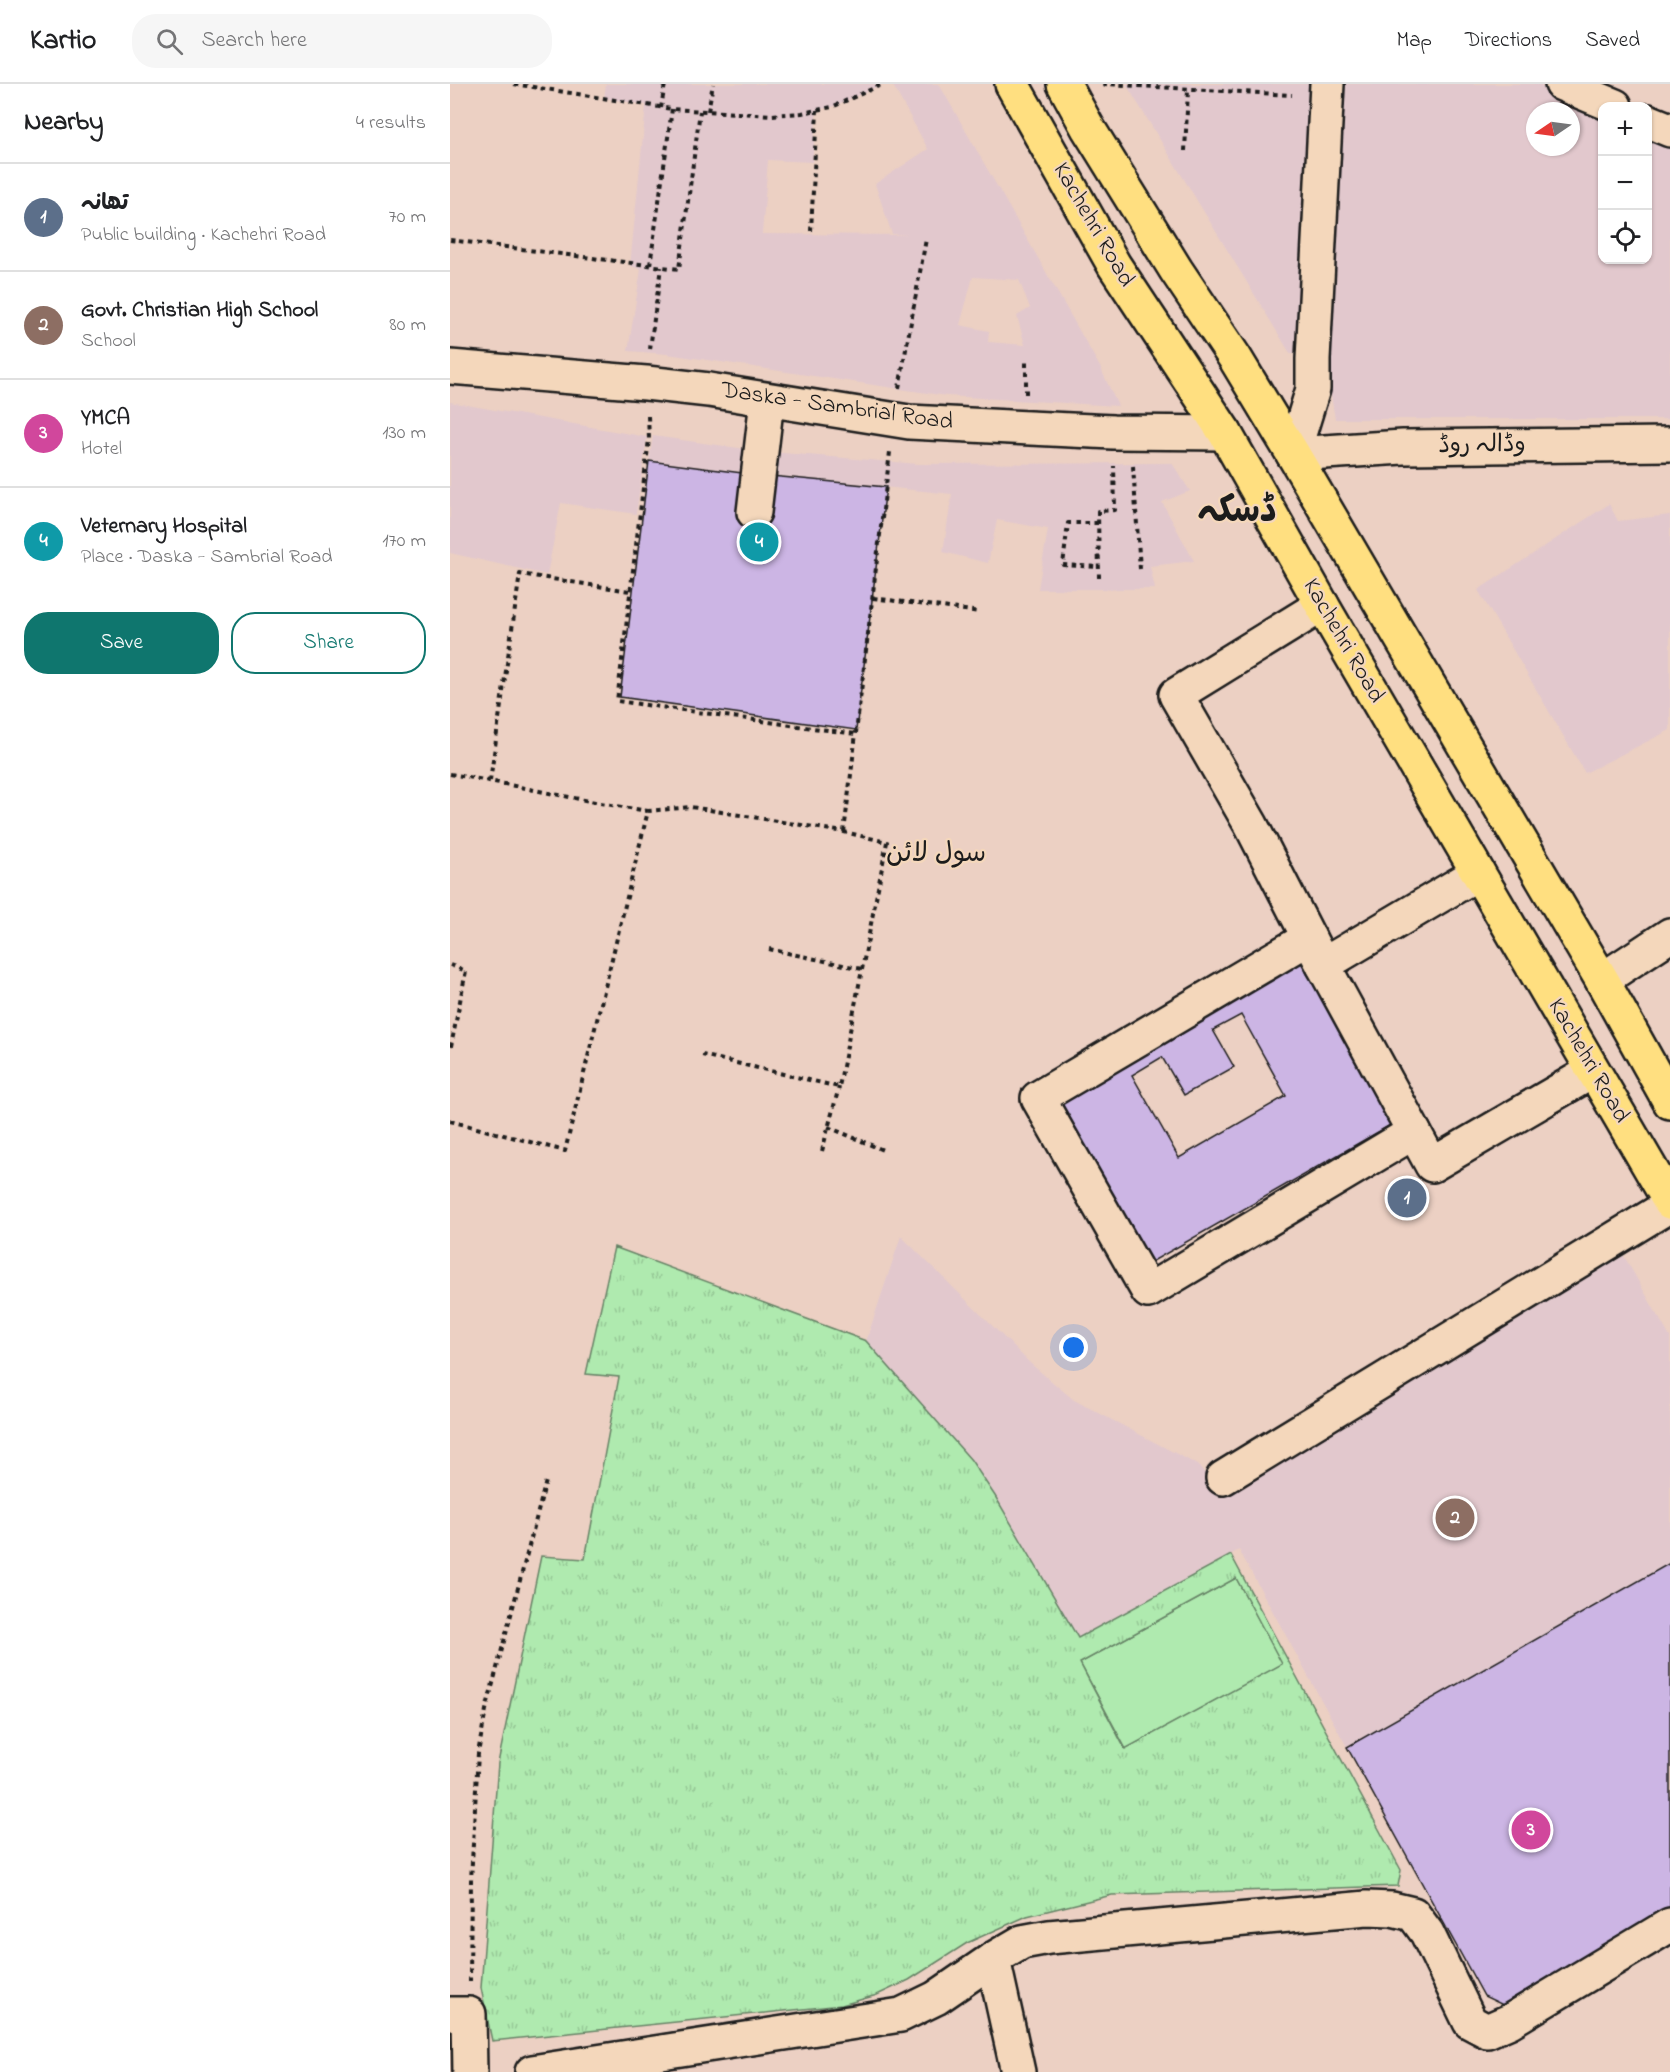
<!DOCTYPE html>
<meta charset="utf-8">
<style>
:root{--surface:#fff;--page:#f6f6f6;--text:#202124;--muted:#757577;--line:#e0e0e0;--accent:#0f766e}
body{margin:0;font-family:"Indie Flower","Playpen Sans Arabic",sans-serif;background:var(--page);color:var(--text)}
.controls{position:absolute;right:18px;top:18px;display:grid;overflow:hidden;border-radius:12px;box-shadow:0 2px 4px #0004}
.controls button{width:54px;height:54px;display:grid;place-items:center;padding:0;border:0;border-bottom:2px solid var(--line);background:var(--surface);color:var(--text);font:30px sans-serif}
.compass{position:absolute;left:1076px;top:18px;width:54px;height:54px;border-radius:50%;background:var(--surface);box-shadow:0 2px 4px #0004;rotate:257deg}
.you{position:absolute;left:624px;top:1264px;width:21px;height:21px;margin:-15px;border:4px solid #fff;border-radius:50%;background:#1a73e8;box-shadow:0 0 0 9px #1a73e833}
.badge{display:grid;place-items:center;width:39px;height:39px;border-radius:50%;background:var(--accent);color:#fff;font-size:20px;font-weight:700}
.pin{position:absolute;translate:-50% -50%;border:3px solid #fff;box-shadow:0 2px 6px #0006}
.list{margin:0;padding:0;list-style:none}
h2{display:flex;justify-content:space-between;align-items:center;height:78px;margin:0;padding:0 24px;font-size:26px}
h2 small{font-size:20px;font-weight:400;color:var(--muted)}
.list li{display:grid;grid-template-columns:39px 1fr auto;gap:18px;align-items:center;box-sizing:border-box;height:108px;padding:0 24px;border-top:2px solid var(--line)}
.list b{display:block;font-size:22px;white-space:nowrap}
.list p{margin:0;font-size:20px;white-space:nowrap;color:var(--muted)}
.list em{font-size:20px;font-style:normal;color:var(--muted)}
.actions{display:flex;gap:12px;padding:18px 24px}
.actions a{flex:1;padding:14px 0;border:2px solid var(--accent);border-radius:24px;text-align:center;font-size:21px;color:var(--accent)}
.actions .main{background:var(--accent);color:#fff}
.icon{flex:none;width:33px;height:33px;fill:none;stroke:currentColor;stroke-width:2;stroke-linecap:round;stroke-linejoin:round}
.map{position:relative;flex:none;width:1220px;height:1988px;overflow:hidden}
header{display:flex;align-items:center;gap:36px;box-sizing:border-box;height:84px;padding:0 30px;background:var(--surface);border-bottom:2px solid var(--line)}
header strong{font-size:28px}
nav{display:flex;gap:33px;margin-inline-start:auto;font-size:21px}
.search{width:420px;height:54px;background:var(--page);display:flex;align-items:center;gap:15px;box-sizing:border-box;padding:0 21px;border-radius:24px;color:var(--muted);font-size:22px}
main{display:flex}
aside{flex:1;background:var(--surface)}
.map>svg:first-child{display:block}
</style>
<header>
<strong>Kartio</strong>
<div class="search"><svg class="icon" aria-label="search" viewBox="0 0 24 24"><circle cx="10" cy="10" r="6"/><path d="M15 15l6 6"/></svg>Search here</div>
<nav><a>Map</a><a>Directions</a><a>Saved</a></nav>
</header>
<main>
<aside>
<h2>Nearby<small>4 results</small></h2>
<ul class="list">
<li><span class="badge" style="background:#5c6f8a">1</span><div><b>تھانہ</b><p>Public building · Kachehri Road</p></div><em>70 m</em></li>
<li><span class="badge" style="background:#8d6e63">2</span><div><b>Govt. Christian High School</b><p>School</p></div><em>80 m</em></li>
<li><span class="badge" style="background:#d1479c">3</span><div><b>YMCA</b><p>Hotel</p></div><em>130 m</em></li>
<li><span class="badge" style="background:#0f9aa8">4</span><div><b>Veternary Hospital</b><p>Place · Daska - Sambrial Road</p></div><em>170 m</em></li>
</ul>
<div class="actions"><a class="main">Save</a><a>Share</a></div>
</aside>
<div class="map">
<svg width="1220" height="1988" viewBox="0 0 1220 1988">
<defs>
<pattern id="park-tufts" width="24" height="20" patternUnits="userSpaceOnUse" patternTransform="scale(1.5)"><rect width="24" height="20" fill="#afeaaf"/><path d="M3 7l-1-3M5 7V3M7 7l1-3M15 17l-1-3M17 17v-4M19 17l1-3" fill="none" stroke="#96c896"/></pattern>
</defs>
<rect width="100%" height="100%" fill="#ecd0c3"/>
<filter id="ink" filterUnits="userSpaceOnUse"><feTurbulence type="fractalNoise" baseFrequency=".0167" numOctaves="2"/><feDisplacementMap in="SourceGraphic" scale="12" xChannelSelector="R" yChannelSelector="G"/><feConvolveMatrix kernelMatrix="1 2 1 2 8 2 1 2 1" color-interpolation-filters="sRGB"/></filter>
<g filter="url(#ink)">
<g fill="#e2c8cd" fill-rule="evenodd">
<path d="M156,0H433L382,23L367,26L362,78L318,76L312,150L458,151L442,150L425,100L478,65L442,0H489L650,283L668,322L497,312L217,270L178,267L191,185L180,182L196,21L154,14ZM523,193L569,196L580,224L567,232L575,261L538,258L539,247L510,241Z"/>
<path d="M676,0H1088L1152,27V176H1198V46L1220,56V335H885L875,275L840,269ZM1085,27H1121V63H1085Z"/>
<path d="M0,318L197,353L186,430L111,419L97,491L0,469Z"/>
<path d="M203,352L303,366L300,390L199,377Z"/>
<path d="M320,368L469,380L722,379L740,407L712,418L744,477L700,482L705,505H588L598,445L547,436L538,479L493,468L502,410L317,391Z"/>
<path d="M1159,420L1168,437L1220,431V646L1135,689L1028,506Z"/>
<path d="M451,1152L581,1280L624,1316L748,1381L774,1411L1170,1165L1220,1253V1479L897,1663L789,1466L628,1554L545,1412L521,1376L416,1257Z"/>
</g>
<path fill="#afeaaf" stroke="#668366" stroke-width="1.5" d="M786,1494L833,1580L676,1665L630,1579Z"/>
<path fill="url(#park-tufts)" stroke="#668366" stroke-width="1.5" fill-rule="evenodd" d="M164,1163L416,1257L521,1376L545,1412L628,1554L781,1471L951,1786L948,1802L662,1811L577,1832L517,1859L459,1896L427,1911L392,1921L42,1957L31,1904L48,1679L91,1472L135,1475L169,1293L136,1290ZM786,1494L832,1580L675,1665L630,1579Z"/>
<g fill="#ccb5e4" stroke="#1c1c1c" stroke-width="1.5" fill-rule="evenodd">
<path d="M199,377L300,390L436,403L406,646L170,613Z"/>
<path d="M854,871L949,1036L696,1181L602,1016ZM791,931L836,1012L729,1074L682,991L712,973L734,1011L784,983L763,946Z"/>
<path d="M1220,1479V1828L1055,1922L1034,1912L897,1663Z"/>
</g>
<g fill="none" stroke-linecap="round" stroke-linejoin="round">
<defs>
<g id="minor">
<path d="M877,0L863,275V305L843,370L953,363L1220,360"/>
<path d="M1112,0L1165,22"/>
<path d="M1198,37L1220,46"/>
<path d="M0,283L196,299L259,306L459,338L663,348L775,349"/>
<path d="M304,428L317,316"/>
<path d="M859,854L801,741L726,611L872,521"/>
<path d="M873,881L982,1081L1143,987"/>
<path d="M1152,896L1220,851"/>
<path d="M964,1048L698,1207L588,1014L859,854L873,881L1028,789"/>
<path d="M773,1394L1220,1121"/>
<path d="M543,1875L568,1988"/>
<path d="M0,1930H19L20,1988"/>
<path d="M82,1988L451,1931L486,1914L543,1875L572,1858L599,1853L917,1824L942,1825L963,1830L977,1849L1020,1938L1037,1947L1060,1937L1220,1841"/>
</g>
<g id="major">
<path d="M562,0L664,181L775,349L872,521L1220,1118"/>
<path d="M614,0L638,44L726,186L785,274L843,370L1152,896L1220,1018"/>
</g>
</defs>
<use href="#minor" stroke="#1c1c1c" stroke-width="38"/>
<use href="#major" stroke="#1c1c1c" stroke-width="38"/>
<g stroke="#1c1c1c" stroke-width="4" stroke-dasharray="4.5 4.5" stroke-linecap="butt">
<path d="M64,0L222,25L321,31L352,29L382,23L433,0"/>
<path d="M653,2L656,0L842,11"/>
<path d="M211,24L215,0"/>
<path d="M258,27L263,0"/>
<path d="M735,67L738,6"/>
<path d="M361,147L367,26"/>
<path d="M0,156L229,185L250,27"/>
<path d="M200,181L222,25"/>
<path d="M200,265L211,183"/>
<path d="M449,304L476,155"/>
<path d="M576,310V278"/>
<path d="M198,332L199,355L167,617L406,650"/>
<path d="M683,382L690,485"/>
<path d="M648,439H618L613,481L648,483"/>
<path d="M649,494L648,427L665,426L664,382"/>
<path d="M423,514L530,528"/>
<path d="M0,690C66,701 131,717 198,727"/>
<path d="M40,697L70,490L180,507"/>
<path d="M394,748L440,368"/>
<path d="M319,865L412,885"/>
<path d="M0,881L16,887L0,967"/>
<path d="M0,1037L115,1067L198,727L241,723L394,748L437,758L389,1003L252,971"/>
<path d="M378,1043L433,1066"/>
<path d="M372,1067L389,1003"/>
<path d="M20,1898L21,1796L28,1669L36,1626L96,1397"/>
</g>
<use href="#minor" stroke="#f4d7bb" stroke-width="33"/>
<use href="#major" stroke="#ffdf80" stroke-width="33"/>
</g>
</g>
<g text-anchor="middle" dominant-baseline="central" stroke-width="4.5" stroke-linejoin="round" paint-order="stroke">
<g font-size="24" fill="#1c1c1c" stroke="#f4d7bb">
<text transform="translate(643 141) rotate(60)">Kachehri Road</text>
<text transform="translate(387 323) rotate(8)">Daska - Sambrial Road</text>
<text transform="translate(1032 362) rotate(-1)">وڈالہ روڈ</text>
<text transform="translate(893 557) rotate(60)">Kachehri Road</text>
<text transform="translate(1138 977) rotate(60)">Kachehri Road</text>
</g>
<g font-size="27" fill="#1c1c1c" stroke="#f4d7bb">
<text x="486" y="770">سول لائن</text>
</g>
<g font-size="36" font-weight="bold" fill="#1c1c1c" stroke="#f4d7bb">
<text x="787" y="428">ڈسکہ</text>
</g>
</g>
</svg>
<div class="controls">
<button>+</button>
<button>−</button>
<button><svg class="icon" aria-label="locate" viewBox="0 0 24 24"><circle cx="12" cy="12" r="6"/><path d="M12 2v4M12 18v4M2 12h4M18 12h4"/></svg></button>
</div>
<svg class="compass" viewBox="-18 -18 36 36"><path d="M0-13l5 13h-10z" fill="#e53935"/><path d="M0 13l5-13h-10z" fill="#757577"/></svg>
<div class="you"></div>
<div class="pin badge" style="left:957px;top:1114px;background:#5c6f8a">1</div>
<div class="pin badge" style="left:1005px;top:1434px;background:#8d6e63">2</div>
<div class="pin badge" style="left:1081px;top:1746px;background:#d1479c">3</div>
<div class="pin badge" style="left:309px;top:458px;background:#0f9aa8">4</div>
</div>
</main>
